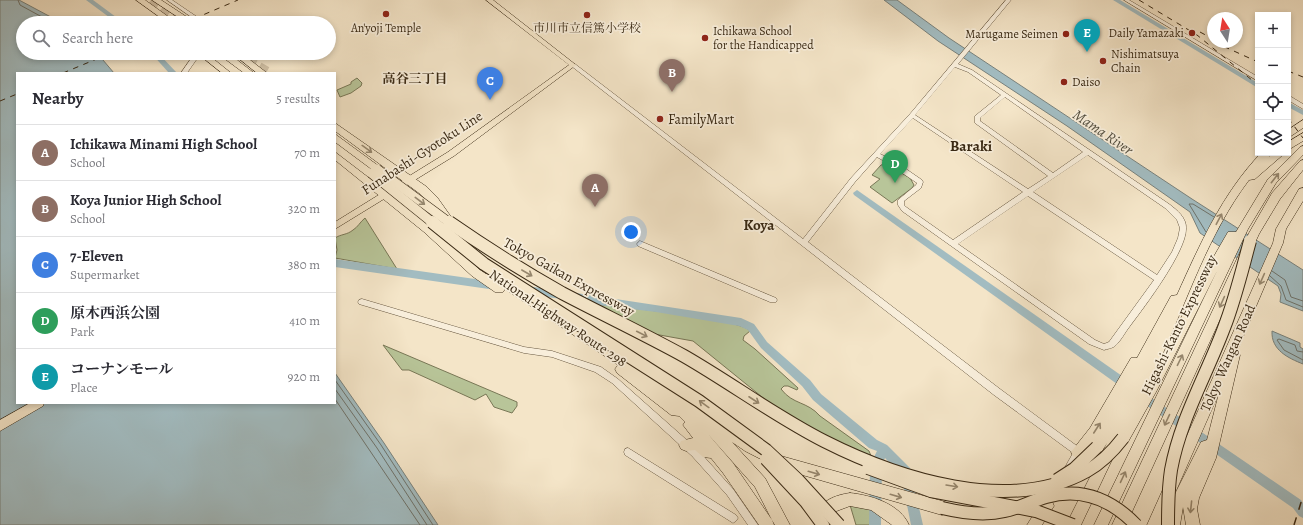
<!DOCTYPE html>
<meta charset="utf-8">
<style>
:root{--surface:#fff;--page:#f2f2f3;--text:#2b2b33;--muted:#7c7c81;--line:#e1e1e2;--accent:#8f2418}
body{margin:0;font-family:Alegreya,"Noto Serif JP",serif;background:var(--page);color:var(--text)}
.controls{position:absolute;right:12px;top:12px;display:grid;overflow:hidden;border-radius:0px;box-shadow:0 2px 6px #0003}
.controls button{width:36px;height:36px;display:grid;place-items:center;padding:0;border:0;border-bottom:1px solid var(--line);background:var(--surface);color:var(--text);font:20px sans-serif}
.compass{position:absolute;left:1207px;top:12px;width:36px;height:36px;border-radius:50%;background:var(--surface);box-shadow:0 2px 6px #0003;rotate:348deg}
.you{position:absolute;left:631px;top:232px;width:14px;height:14px;margin:-10px;border:3px solid #fff;border-radius:50%;background:#1a73e8;box-shadow:0 0 0 6px #1a73e833}
.badge{display:grid;place-items:center;width:26px;height:26px;border-radius:50%;background:var(--accent);color:#fff;font-size:13px;font-weight:700}
.pin{position:absolute;translate:-50% -33px;filter:drop-shadow(0 1px 2px #0008)}
.pin::after{content:'';position:absolute;top:21px;width:14px;height:12px;background:inherit;clip-path:polygon(0 0,100% 0,50% 100%)}
.list{margin:0;padding:0;list-style:none}
h2{display:flex;justify-content:space-between;align-items:center;height:52px;margin:0;padding:0 16px;font-size:17px}
h2 small{font-size:13px;font-weight:400;color:var(--muted)}
.list li{display:grid;grid-template-columns:26px 1fr auto;gap:12px;align-items:center;box-sizing:border-box;height:56px;padding:0 16px;border-top:1px solid var(--line)}
.list b{display:block;font-size:15px;white-space:nowrap}
.list p{margin:0;font-size:13px;white-space:nowrap;color:var(--muted)}
.list em{font-size:13px;font-style:normal;color:var(--muted)}
.icon{flex:none;width:22px;height:22px;fill:none;stroke:currentColor;stroke-width:2;stroke-linecap:round;stroke-linejoin:round}
.map{position:relative;flex:none;width:1303px;height:525px;overflow:hidden}
.search{position:absolute;background:var(--surface);box-shadow:0 2px 6px #0003;left:16px;top:16px;width:320px;height:44px;display:flex;align-items:center;gap:10px;box-sizing:border-box;padding:0 14px;border-radius:22px;color:var(--muted);font-size:15px}
.panel{position:absolute;background:var(--surface);box-shadow:0 2px 6px #0003;left:16px;top:72px;width:320px;height:332px;border-radius:0px}
.map>svg:first-child{display:block}
</style>
<div class="map">
<svg width="1303" height="525" viewBox="0 0 1303 525">
<rect width="100%" height="100%" fill="#f4e5c8"/>
<filter id="stains"><feTurbulence type="fractalNoise" baseFrequency=".005" numOctaves="4"/><feColorMatrix values="0 0 0 0 .2 0 0 0 0 .09 0 0 0 0 .02 0 0 0 .5 -.17"/></filter>
<radialGradient id="worn" r=".72"><stop offset=".6" stop-color="#630" stop-opacity="0"/><stop offset="1" stop-color="#630" stop-opacity=".3"/></radialGradient>
<g fill="#b8c599" stroke="#787756">
<path d="M357,78L362,83L361,86L351,93L340,97L337,90L351,84V82Z"/>
<path d="M886,164L910,178L914,185L912,188L892,203L870,187L880,179L872,175L881,165Z"/>
<path d="M365,218L397,269L335,258L337,250L335,238C341,234 347,235 353,230C358,227 360,222 365,218Z"/>
<path d="M597,303L603,305C623,307 742,319 750,331L744,336L743,340L755,349L798,388L797,390L788,386H784L781,389C793,405 807,401 820,416L869,451L874,463C862,452 853,447 837,445L767,401L693,341L643,332L592,304Z"/>
<path d="M383,345L517,402V406L512,413L494,407L486,394L475,400L409,370H402Z"/>
<path d="M850,505L871,506V525H856Z"/>
</g>
<g fill="#a2bcc1" stroke="#78817c">
<path d="M0,0H19L62,23H23V53H97L114,73H17V403H335V373L384,443L438,525H0Z"/>
<path d="M884,0H897L949,38L1192,199L1303,270V311L1280,302L1281,294L1278,286L1200,233L1190,212L1067,126L938,41Z"/>
<path d="M1272,331L1300,343V347L1303,349V364C1288,358 1271,350 1272,331Z"/>
</g>
<g fill="none" stroke-linecap="round" stroke-linejoin="round">
<g stroke="#6e726a" stroke-width="1">
<path d="M18,0L20,5L53,23"/>
<path d="M1206,232L1189,204H1193L1214,217"/>
<path d="M1272,271L1285,280L1291,297L1303,301"/>
<path d="M1270,276L1281,286L1286,300L1303,307"/>
<path d="M1303,352L1297,351L1295,345L1279,339L1277,340L1284,350L1303,360"/>
<path d="M335,380L381,445L433,525"/>
<path d="M335,389L377,448L427,525"/>
<path d="M335,399L420,525"/>
</g>
<g fill="#a2bcc1" fill-rule="evenodd">
<path d="M86,0H93L124,23H117Z"/>
<path d="M1113,0H1120L1258,83V88Z"/>
<path d="M151,53H158L177,73H169Z"/>
<path d="M1288,102L1303,110V115L1288,107Z"/>
<path d="M857,190L1132,383L1133,386L1132,389L1128,391L1124,389L854,195L853,193Z"/>
<path d="M335,259L496,282L499,283L501,286L499,289L496,290L335,267Z"/>
<path d="M527,286L561,291L564,292L566,295L564,298L561,299L527,294L524,293L522,290L524,287Z"/>
<path d="M576,293L741,318L754,324L767,342L810,380L821,394L877,440L887,445L910,468L923,525H911L901,475L885,458L882,465L881,525H869L870,465L877,451L869,448L813,400L802,386L761,348L748,330L739,326L656,312L590,304L573,300L571,297L573,294Z"/>
<path d="M1140,390L1301,500L1303,503V518L1299,516L1293,508L1136,398L1135,395L1136,392Z"/>
</g>
<g stroke="#cfbfa4" stroke-width="9" stroke-dasharray="9 4.5" stroke-linecap="butt">
<path d="M151,0L182,23"/>
<path d="M214,53L219,56"/>
<path d="M236,53L270,73"/>
</g>
<defs>
<g id="minor">
<path d="M167,0H172L206,23H200Z"/>
<path d="M1006,0H1011L958,64L972,70L1169,204C1177,210 1187,218 1186,229C1186,252 1145,306 1130,326C1125,332 1121,341 1115,346C1113,348 1107,349 1104,350L1089,344L902,211L898,205V200L916,185L917,183L889,164L877,157L855,182L808,242L1000,389L1081,449L1082,452L1081,455L1071,472L1068,473L1065,472L1064,469L1073,453L994,395L570,65L571,64H575L803,239L851,178L910,114ZM955,67L968,72L1001,95L975,116V123L1048,176L1028,189L915,115ZM1005,97L1083,152L1053,173L980,121V118ZM913,118L1023,192L953,240L906,207L904,205V201L921,188L923,182L922,180L893,160L880,154ZM1088,155L1165,208L1177,220L1180,228L1178,238L1172,252L1157,275L1033,192ZM1028,196L1154,280L1109,342L1104,344L1095,340L958,244Z"/>
<path d="M1124,0H1129L1258,77V81Z"/>
<path d="M221,21L225,22L226,23H218Z"/>
<path d="M195,53H201L187,73H181Z"/>
<path d="M1288,95L1303,104V109L1288,100Z"/>
<path d="M640,241L776,298L777,300L776,302H770L638,246L637,244Z"/>
<path d="M362,299L524,347L552,351L601,367L618,379L698,450L733,489L758,525H748L727,495L692,456L612,383L595,372L552,357L524,353L359,304L358,302L359,300Z"/>
<path d="M628,448L736,515L738,518L736,521L733,523L730,521L625,455L624,452L625,449Z"/>
</g>
<g id="major">
<path d="M486,0H493L576,65L454,156L335,229V222L448,152L569,65Z"/>
<path d="M30,403H44L43,406L0,431V420Z"/>
</g>
<g id="highway">
<path d="M136,0H145L177,23H168Z"/>
<path d="M152,0H161L196,23H187Z"/>
<path d="M197,53H206L231,73H222Z"/>
<path d="M220,53H228L254,73H244L221,56Z"/>
<path d="M232,53H241L267,73H257Z"/>
<path d="M1303,120V128L1288,138V130Z"/>
<path d="M335,123L427,187L437,197L454,221L455,224L454,227H446L429,203L419,193L335,131Z"/>
<path d="M1303,133V141L1288,150V142Z"/>
<path d="M335,134L380,167L382,169L380,171H374L335,142Z"/>
<path d="M1303,146V155L1276,183L1248,229L1108,525H1094L1217,271L1156,392L1128,442L1120,443L1081,525H1066L1107,443L1102,451L1097,453L1092,451L1090,447L1083,456L1078,458L1073,456L1071,452L1090,428L1131,358H1137L1171,296L1177,295C1200,244 1222,194 1261,153H1272L1269,157L1274,153H1285L1255,179L1249,180C1208,234 1187,301 1159,362L1199,282L1228,232H1236L1268,179L1300,147Z"/>
<path d="M335,152L432,226L480,270L486,274L491,270L495,271L699,405L707,414L710,413L715,415L755,443L781,456L942,501L947,503L949,508L947,513L942,515L778,468L745,451L732,442L765,478L790,525H775L772,520L774,525H759L723,473L711,458L703,457L695,450L686,451L681,449L679,445L681,441L693,438L683,425L685,422L679,416L671,415L617,373L615,369L618,365L505,289L503,292H495L472,276L424,232L335,160ZM707,433L755,487L772,520L733,463Z"/>
<path d="M1303,160V170L1280,199L1259,234L1126,525H1112L1249,233L1272,193L1300,161Z"/>
<path d="M1303,188V201L1286,229L1283,243L1237,351L1240,355L1216,458L1199,498L1197,509L1200,525H1186L1183,507L1180,525H1166L1169,507L1161,525H1147L1273,243L1276,229L1299,189ZM1219,393L1207,440L1201,442L1172,500Z"/>
<path d="M850,493C871,495 900,504 909,525H892L871,510L850,506L834,512L826,521L821,523L816,521L814,516C820,501 835,495 850,493Z"/>
<path d="M1047,499L1052,501L1054,506L1042,525H1027L1042,501Z"/>
</g>
</defs>
<use href="#minor" stroke="#685841" stroke-width="1"/>
<use href="#major" stroke="#392914" stroke-width="1"/>
<use href="#highway" stroke="#392914" stroke-width="1"/>
<use href="#minor" fill="#f8eedb" fill-rule="evenodd"/>
<use href="#major" fill="#f4e5c8" fill-rule="evenodd"/>
<use href="#highway" fill="#f4e5c8" fill-rule="evenodd"/>
<g stroke="#392914" stroke-width="1" stroke-dasharray="5.5 5.5" stroke-linecap="butt">
<path d="M1139,0L1197,35L1258,85"/>
<path d="M184,23L238,0"/>
<path d="M1200,32L1213,39"/>
<path d="M1214,42L1258,62"/>
<path d="M1288,71L1303,77"/>
<path d="M63,73L111,53"/>
<path d="M0,101L17,94"/>
<path d="M1288,118L1303,138"/>
</g>
<path stroke="#392914" stroke-width="1.5" stroke-dasharray="8 8" stroke-linecap="butt" d="M1294,525L1303,496"/>
<defs>
<g id="highway-bridge-far1">
<path d="M377,169L450,223"/>
<path d="M371,173L433,223"/>
</g>
<g id="highway-bridge">
<path d="M432,222L484,264L699,401L766,450L798,480L839,525"/>
<path d="M449,222C485,247 523,271 562,293C602,314 644,334 684,356C731,383 775,416 824,441C897,478 1009,515 1087,471C1101,463 1113,451 1123,438"/>
<path d="M766,459L806,502L823,525"/>
<path d="M868,468L931,491L1036,511L1073,525"/>
<path d="M1057,480L1074,469L1097,447"/>
<path d="M942,508C963,513 984,516 1005,511C1019,508 1032,501 1046,497C1081,487 1111,499 1136,525"/>
<path d="M1168,525C1168,507 1168,489 1171,470C1180,420 1206,376 1224,328C1235,300 1242,270 1250,241"/>
</g>
</defs>
<use href="#highway-bridge-far1" stroke="#392914" stroke-width="10" stroke-linecap="butt"/>
<use href="#highway-bridge" stroke="#392914" stroke-width="14" stroke-linecap="butt"/>
<use href="#highway-bridge-far1" stroke="#f4e5c8" stroke-width="9"/>
<use href="#highway-bridge" stroke="#f4e5c8" stroke-width="12"/>
</g>
<defs><path id="oneway-shaft" d="M-6 0H5M1.5-3L5.5 0L1.5 3" fill="none" stroke-width="1.6" stroke-linecap="round" stroke-linejoin="round"/></defs>
<g stroke="#96876e">
<use href="#oneway-shaft" transform="translate(367 149) rotate(36)"/>
<use href="#oneway-shaft" transform="translate(1275 178) rotate(-52)"/>
<use href="#oneway-shaft" transform="translate(420 201) rotate(37)"/>
<use href="#oneway-shaft" transform="translate(1219 219) rotate(-62)"/>
<use href="#oneway-shaft" transform="translate(527 273) rotate(30)"/>
<use href="#oneway-shaft" transform="translate(1262 279) rotate(114)"/>
<use href="#oneway-shaft" transform="translate(1222 302) rotate(114)"/>
<use href="#oneway-shaft" transform="translate(642 334) rotate(27)"/>
<use href="#oneway-shaft" transform="translate(1180 360) rotate(-64)"/>
<use href="#oneway-shaft" transform="translate(754 400) rotate(33)"/>
<use href="#oneway-shaft" transform="translate(704 404) rotate(-144)"/>
<use href="#oneway-shaft" transform="translate(1167 420) rotate(115)"/>
<use href="#oneway-shaft" transform="translate(1097 428) rotate(-57)"/>
<use href="#oneway-shaft" transform="translate(814 473) rotate(16)"/>
<use href="#oneway-shaft" transform="translate(1123 477) rotate(-65)"/>
<use href="#oneway-shaft" transform="translate(952 486) rotate(9)"/>
<use href="#oneway-shaft" transform="translate(896 496) rotate(16)"/>
<use href="#oneway-shaft" transform="translate(1191 507) rotate(96)"/>
</g>
<g fill="#8f2418" stroke="#f8eedb" stroke-width="1.5">
<circle cx="386" cy="14" r="4"/>
<circle cx="587" cy="15" r="4"/>
<circle cx="1192" cy="33" r="4"/>
<circle cx="1066" cy="34" r="4"/>
<circle cx="705" cy="38" r="4"/>
<circle cx="1103" cy="61" r="4"/>
<circle cx="1064" cy="82" r="4"/>
<circle cx="660" cy="119" r="4"/>
</g>
<g text-anchor="middle" dominant-baseline="central" stroke-width="3.5" stroke-linejoin="round" paint-order="stroke">
<g font-size="12" fill="#392914" stroke="#f8eedb" text-anchor="start">
<text x="386" y="28" text-anchor="middle">An'yoji Temple</text>
<text x="587" y="28" text-anchor="middle">市川市立信篤小学校</text>
<text x="713" y="31">Ichikawa School<tspan x="713" dy="14">for the Handicapped</tspan></text>
<text x="1184" y="33" text-anchor="end">Daily Yamazaki</text>
<text x="1058" y="34" text-anchor="end">Marugame Seimen</text>
<text x="1111" y="54">Nishimatsuya<tspan x="1111" dy="14">Chain</tspan></text>
<text x="1072" y="82">Daiso</text>
</g>
<g font-size="13" font-weight="bold" fill="#392914" stroke="#f8eedb">
<text x="415" y="78">高谷三丁目</text>
</g>
<g font-size="14" fill="#392914" stroke="#f8eedb" text-anchor="start">
<text x="668" y="119">FamilyMart</text>
</g>
<g font-size="14" fill="#392914" stroke="#f8eedb">
<text transform="translate(422 153) rotate(-33)">Funabashi-Gyotoku Line</text>
<text transform="translate(569 277) rotate(29)">Tokyo Gaikan Expressway</text>
<text transform="translate(558 318) rotate(34)">National Highway Route 298</text>
<text transform="translate(1179 325) rotate(-64)">Higashi-Kanto Expressway</text>
<text transform="translate(1228 358) rotate(-66)">Tokyo Wangan Road</text>
</g>
<g font-size="15" font-style="italic" fill="#534e3f" stroke="#f8eedb">
<text transform="translate(1103 132) rotate(34)">Mama River</text>
</g>
<g font-size="15" font-weight="bold" fill="#392914" stroke="#f8eedb">
<text x="971" y="146">Baraki</text>
<text x="759" y="225">Koya</text>
</g>
</g>
<rect width="100%" height="100%" filter="url(#stains)"/>
<rect width="100%" height="100%" fill="url(#worn)"/>
</svg>
<div class="controls">
<button>+</button>
<button>−</button>
<button><svg class="icon" aria-label="locate" viewBox="0 0 24 24"><circle cx="12" cy="12" r="6"/><path d="M12 2v4M12 18v4M2 12h4M18 12h4"/></svg></button>
<button><svg class="icon" aria-label="layers" viewBox="0 0 24 24"><path d="M12 4l9 5-9 5-9-5zM3 14l9 5 9-5"/></svg></button>
</div>
<svg class="compass" viewBox="-18 -18 36 36"><path d="M0-13l5 13h-10z" fill="#e53935"/><path d="M0 13l5-13h-10z" fill="#7c7c81"/></svg>
<div class="you"></div>
<div class="pin badge" style="left:595px;top:207px;background:#8d6e63">A</div>
<div class="pin badge" style="left:672px;top:92px;background:#8d6e63">B</div>
<div class="pin badge" style="left:490px;top:100px;background:#3f7fe0">C</div>
<div class="pin badge" style="left:895px;top:183px;background:#2e9e5b">D</div>
<div class="pin badge" style="left:1087px;top:52px;background:#0f9aa8">E</div>
<div class="search"><svg class="icon" aria-label="search" viewBox="0 0 24 24"><circle cx="10" cy="10" r="6"/><path d="M15 15l6 6"/></svg>Search here</div>
<section class="panel">
<h2>Nearby<small>5 results</small></h2>
<ul class="list">
<li><span class="badge" style="background:#8d6e63">A</span><div><b>Ichikawa Minami High School</b><p>School</p></div><em>70 m</em></li>
<li><span class="badge" style="background:#8d6e63">B</span><div><b>Koya Junior High School</b><p>School</p></div><em>320 m</em></li>
<li><span class="badge" style="background:#3f7fe0">C</span><div><b>7-Eleven</b><p>Supermarket</p></div><em>380 m</em></li>
<li><span class="badge" style="background:#2e9e5b">D</span><div><b>原木西浜公園</b><p>Park</p></div><em>410 m</em></li>
<li><span class="badge" style="background:#0f9aa8">E</span><div><b>コーナンモール</b><p>Place</p></div><em>920 m</em></li>
</ul>
</section>
</div>
